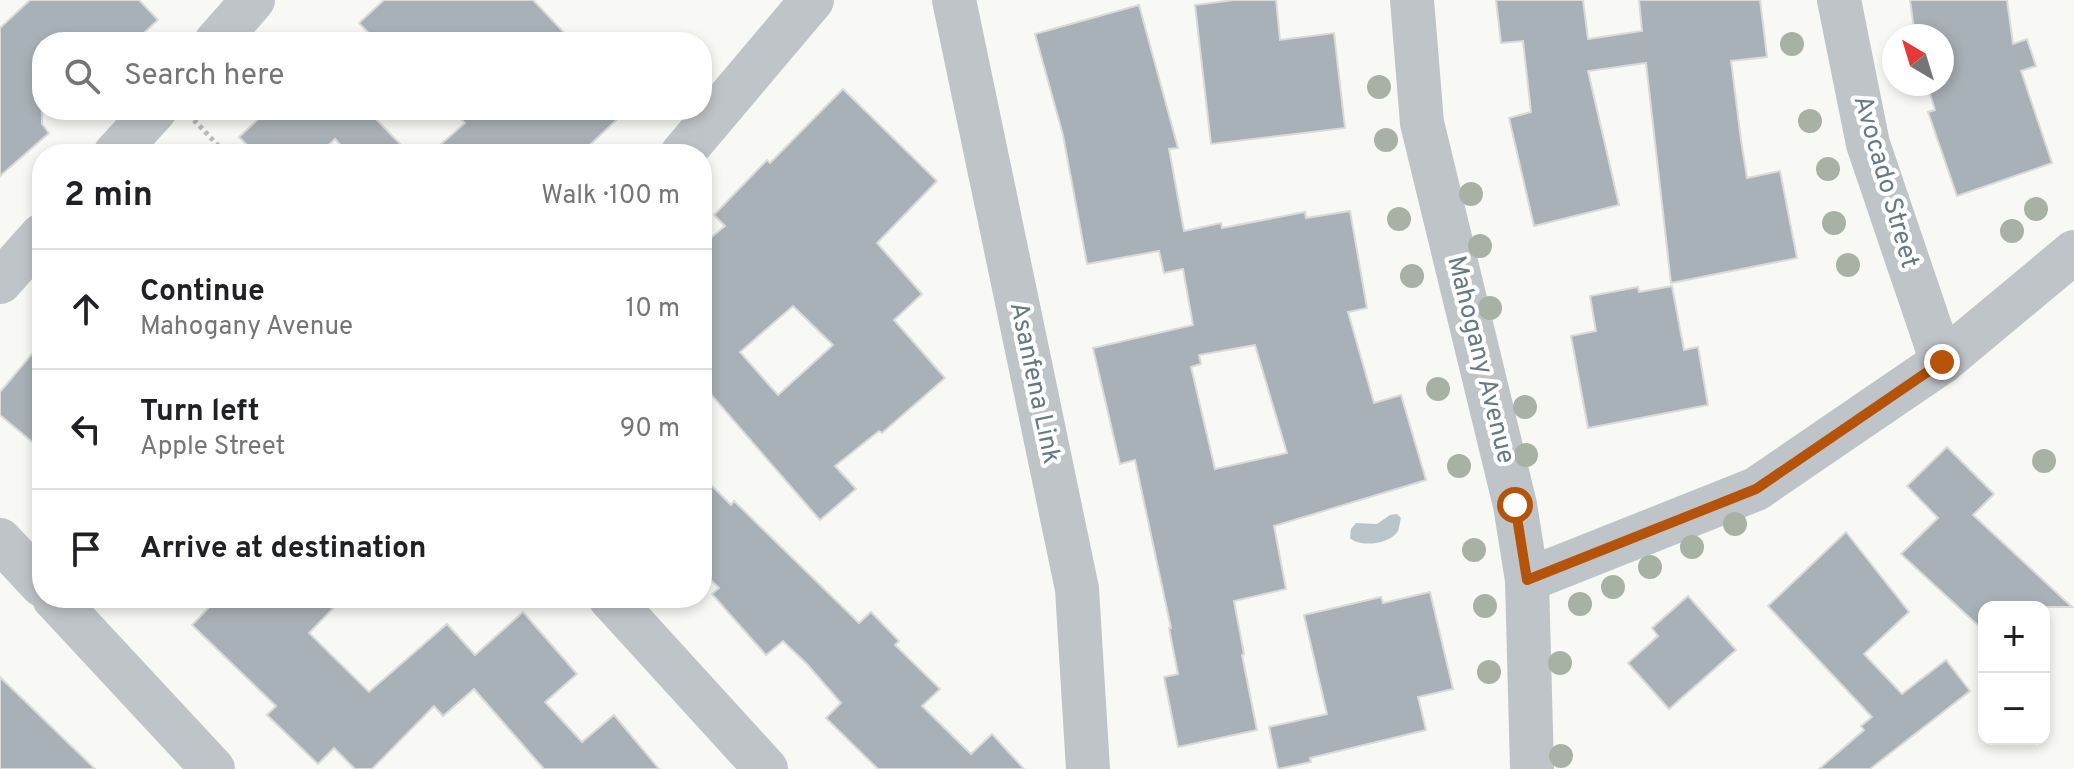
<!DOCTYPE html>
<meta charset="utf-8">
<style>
:root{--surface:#fff;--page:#f6f6f6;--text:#202124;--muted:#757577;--line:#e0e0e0}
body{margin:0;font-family:Overpass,sans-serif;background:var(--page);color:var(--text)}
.controls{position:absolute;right:24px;bottom:24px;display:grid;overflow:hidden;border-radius:16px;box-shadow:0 4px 12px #0003}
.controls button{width:72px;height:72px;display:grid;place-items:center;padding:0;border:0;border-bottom:2px solid var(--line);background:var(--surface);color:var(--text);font:40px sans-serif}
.compass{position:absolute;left:1882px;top:24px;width:72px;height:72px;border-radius:50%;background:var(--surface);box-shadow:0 4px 12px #0003;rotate:322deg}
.stop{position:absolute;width:24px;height:24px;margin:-18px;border:6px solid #b45309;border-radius:50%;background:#fff}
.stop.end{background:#b45309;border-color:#fff;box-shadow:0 2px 8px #0008}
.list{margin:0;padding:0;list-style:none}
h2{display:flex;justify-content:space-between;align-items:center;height:104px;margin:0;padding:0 32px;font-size:34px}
h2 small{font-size:26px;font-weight:400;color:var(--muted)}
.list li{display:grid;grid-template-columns:52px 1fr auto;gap:24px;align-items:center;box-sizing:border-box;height:120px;padding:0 32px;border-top:2px solid var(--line)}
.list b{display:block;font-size:30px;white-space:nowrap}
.list p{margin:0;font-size:26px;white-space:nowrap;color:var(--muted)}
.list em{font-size:26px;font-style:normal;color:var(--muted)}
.icon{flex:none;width:44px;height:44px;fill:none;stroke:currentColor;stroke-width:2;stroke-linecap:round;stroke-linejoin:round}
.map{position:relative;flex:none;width:2074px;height:769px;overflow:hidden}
.search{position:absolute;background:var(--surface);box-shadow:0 4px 12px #0003;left:32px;top:32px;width:680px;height:88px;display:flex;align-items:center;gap:20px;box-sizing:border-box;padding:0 28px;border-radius:32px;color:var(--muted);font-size:30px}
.panel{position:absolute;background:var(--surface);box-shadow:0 4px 12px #0003;left:32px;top:144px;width:680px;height:464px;border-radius:32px}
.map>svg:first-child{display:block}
</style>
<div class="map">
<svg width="2074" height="769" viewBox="0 0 2074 769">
<rect width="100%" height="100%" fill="#f8f8f5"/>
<path fill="#b9c5c9" d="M1397,514L1401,518C1400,521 1399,529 1398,531C1391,544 1360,548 1350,538L1351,529L1356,523L1377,524L1390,515Z"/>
<g fill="#a8b1b7" stroke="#dadad8" stroke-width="2" fill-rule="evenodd">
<path d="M30,0H139L158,20L134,42H42V124L49,133L0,176V28Z"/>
<path d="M384,0H533L573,42H377L359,23Z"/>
<path d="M1234,0H1276L1280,40L1334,33L1345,128L1211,144L1195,5Z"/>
<path d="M1496,0H1583L1588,39L1642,31L1639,0H1760L1767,57L1731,61L1741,140L1747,178L1780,171L1797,258L1671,283L1646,63L1588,71L1619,205L1534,226L1509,118L1531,112L1523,41L1501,43Z"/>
<path d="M1910,0H2007L2013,44L2027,39L2036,66L2021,71L2052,163L1957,196L1928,112L1935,110L1927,84H1942V36H1915Z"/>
<path d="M1139,5L1178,148L1169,149L1184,231L1221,223L1222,228L1305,212L1306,218L1350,211L1367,308L1348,312L1374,403L1401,395L1426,480L1274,526L1286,589L1234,601L1244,654L1242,655L1257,730L1178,747L1164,677L1178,674L1169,628H1171L1135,460L1120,464L1093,348L1193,325L1183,269L1164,273L1159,251L1087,264L1063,135L1035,34ZM1255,345L1287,453L1215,469L1191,367L1201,364L1199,355Z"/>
<path d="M843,89L937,181L877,243L922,294L894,320L945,378L882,433L879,431L835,466L856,489L820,520L702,384V245L725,226L714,215L767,160L770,163ZM793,306L833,345L778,395L740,352Z"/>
<path d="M268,110H367L410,154H349L335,139L319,154H256L239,137Z"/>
<path d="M452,110H627L580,154H430L465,123Z"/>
<path d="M1672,286L1684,350L1698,347L1708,405L1588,428L1571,336L1596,331L1590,296L1638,287L1639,292Z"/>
<path d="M42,342V450L0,415V392Z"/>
<path d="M1947,447L1994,494L1973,515L2072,607H1984V631L1901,554L1938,518L1907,486Z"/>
<path d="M702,476L731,505L734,501L859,623L871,612L899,641L895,645L940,689L922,706L971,754L992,734L1024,769H878L826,718L841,703L807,664L783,641L766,655L712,594L719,588L702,571Z"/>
<path d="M1846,532L1909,612L1864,654L1902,694L1946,660L1970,691L1870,769H1819L1864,730L1861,726L1872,717L1768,606Z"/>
<path d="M1430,592L1453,689L1418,697L1426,730L1310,758L1311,762L1278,769L1269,727L1327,714L1304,615L1381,597L1383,603Z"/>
<path d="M1688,596L1736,650L1669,709L1628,663L1658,636L1652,628Z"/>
<path d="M218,598H343L309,633L369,692L447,624L475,655L523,612L577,674L545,702L582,742L614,715L659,769H544L474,689L443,716L434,706L372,769H355L334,748L318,764L267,715L276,706L192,625Z"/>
<path d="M0,677L95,769H0Z"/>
</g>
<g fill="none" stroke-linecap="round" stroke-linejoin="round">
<path stroke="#b9bdc0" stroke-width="5" stroke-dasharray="4 4" stroke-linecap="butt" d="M194,120L226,154"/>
<g stroke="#bfc4c8" stroke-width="44">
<path d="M954,0L1077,589L1088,769"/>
<path d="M1412,0L1422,123L1515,505L1527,580L1532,769"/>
<path d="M1839,0L1868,144L1942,362"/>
<path d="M216,42L253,0"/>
<path d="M115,154L155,110"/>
<path d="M682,154L812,0"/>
<path d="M0,282L42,235"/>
<path d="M0,540L42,585"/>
<path d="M1527,580L1756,489L1942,362L2074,252"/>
<path d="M54,598L213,769"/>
<path d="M610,598L766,769"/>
</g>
</g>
<g fill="#a8b2a4">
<circle cx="1792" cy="44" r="12"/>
<circle cx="1379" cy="87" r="12"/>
<circle cx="1810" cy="121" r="12"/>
<circle cx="1386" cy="140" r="12"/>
<circle cx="1828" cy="169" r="12"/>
<circle cx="1471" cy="194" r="12"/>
<circle cx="2036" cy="209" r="12"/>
<circle cx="1399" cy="219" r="12"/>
<circle cx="1834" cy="223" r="12"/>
<circle cx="2012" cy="231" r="12"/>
<circle cx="1480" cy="246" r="12"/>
<circle cx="1848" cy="265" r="12"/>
<circle cx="1412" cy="276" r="12"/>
<circle cx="1490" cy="308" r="12"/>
<circle cx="1438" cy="389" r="12"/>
<circle cx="1525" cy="407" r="12"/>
<circle cx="1526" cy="455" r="12"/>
<circle cx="2044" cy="461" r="12"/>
<circle cx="1459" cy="466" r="12"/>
<circle cx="1735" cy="524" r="12"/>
<circle cx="1692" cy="547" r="12"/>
<circle cx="1474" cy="550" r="12"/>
<circle cx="1650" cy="567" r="12"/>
<circle cx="1613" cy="587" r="12"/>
<circle cx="1580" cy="604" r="12"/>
<circle cx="1485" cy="606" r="12"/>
<circle cx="1560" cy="663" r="12"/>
<circle cx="1489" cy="672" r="12"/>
<circle cx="1561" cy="756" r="12"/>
</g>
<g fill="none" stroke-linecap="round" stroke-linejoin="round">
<path stroke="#b45309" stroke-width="10" d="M1515,505L1527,580L1756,489L1942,362"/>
</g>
<g text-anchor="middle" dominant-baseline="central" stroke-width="8" stroke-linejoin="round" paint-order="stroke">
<g font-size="26" fill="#677986" stroke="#fff">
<text transform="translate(1885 182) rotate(74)">Avocado Street</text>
<text transform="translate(1480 360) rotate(76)">Mahogany Avenue</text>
<text transform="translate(1034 383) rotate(78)">Asanfena Link</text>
</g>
</g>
</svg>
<div class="controls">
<button>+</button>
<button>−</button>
</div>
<svg class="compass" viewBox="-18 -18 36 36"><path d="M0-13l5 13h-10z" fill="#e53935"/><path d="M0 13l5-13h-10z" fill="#757577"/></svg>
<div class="stop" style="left:1515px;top:505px"></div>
<div class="stop end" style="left:1942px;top:362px"></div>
<div class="search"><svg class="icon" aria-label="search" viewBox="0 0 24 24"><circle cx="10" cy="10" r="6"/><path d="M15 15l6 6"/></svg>Search here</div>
<section class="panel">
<h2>2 min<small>Walk · 100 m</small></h2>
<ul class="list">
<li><svg class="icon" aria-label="ahead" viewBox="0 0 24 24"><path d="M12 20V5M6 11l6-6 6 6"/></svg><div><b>Continue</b><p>Mahogany Avenue</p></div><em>10 m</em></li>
<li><svg class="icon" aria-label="left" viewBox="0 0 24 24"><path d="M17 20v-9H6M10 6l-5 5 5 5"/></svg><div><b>Turn left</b><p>Apple Street</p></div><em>90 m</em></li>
<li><svg class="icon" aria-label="arrive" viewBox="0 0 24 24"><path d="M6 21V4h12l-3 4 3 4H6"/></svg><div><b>Arrive at destination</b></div></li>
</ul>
</section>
</div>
